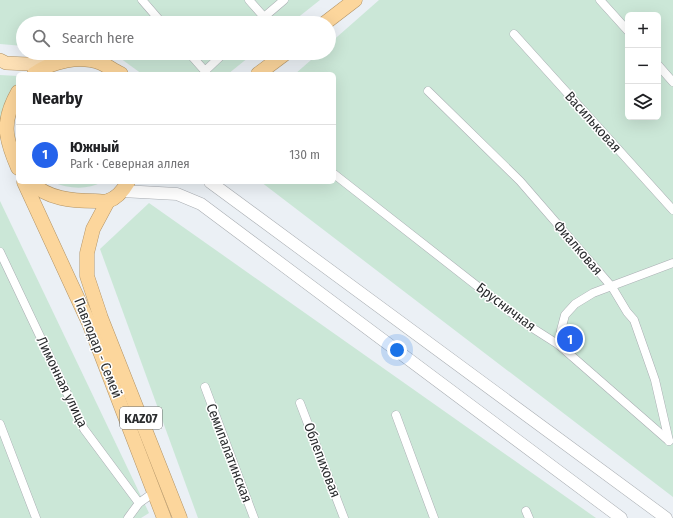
<!DOCTYPE html>
<meta charset="utf-8">
<style>
:root{--surface:#fff;--page:#f2f2f2;--text:#202124;--muted:#757577;--line:#e0e0e0;--accent:#2563eb}
body{margin:0;font-family:"Fira Sans Condensed",sans-serif;background:var(--page);color:var(--text)}
.controls{position:absolute;right:12px;top:12px;display:grid;overflow:hidden;border-radius:6px;box-shadow:0 4px 16px #0002}
.controls button{width:36px;height:36px;display:grid;place-items:center;padding:0;border:0;border-bottom:1px solid var(--line);background:var(--surface);color:var(--text);font:20px sans-serif}
.you{position:absolute;left:397px;top:350px;width:14px;height:14px;margin:-10px;border:3px solid #fff;border-radius:50%;background:#1a73e8;box-shadow:0 0 0 6px #1a73e833}
.badge{display:grid;place-items:center;width:26px;height:26px;border-radius:50%;background:var(--accent);color:#fff;font-size:13px;font-weight:700}
.pin{position:absolute;translate:-50% -50%;border:2px solid #fff;box-shadow:0 1px 4px #0006}
.list{margin:0;padding:0;list-style:none}
h2{display:flex;justify-content:space-between;align-items:center;height:52px;margin:0;padding:0 16px;font-size:17px}
h2 small{font-size:13px;font-weight:400;color:var(--muted)}
.list li{display:grid;grid-template-columns:26px 1fr auto;gap:12px;align-items:center;box-sizing:border-box;height:60px;padding:0 16px;border-top:1px solid var(--line)}
.list b{display:block;font-size:15px;white-space:nowrap}
.list p{margin:0;font-size:13px;white-space:nowrap;color:var(--muted)}
.list em{font-size:13px;font-style:normal;color:var(--muted)}
.icon{flex:none;width:22px;height:22px;fill:none;stroke:currentColor;stroke-width:2;stroke-linecap:round;stroke-linejoin:round}
.map{position:relative;flex:none;width:673px;height:518px;overflow:hidden}
.search{position:absolute;background:var(--surface);box-shadow:0 4px 16px #0002;left:16px;top:16px;width:320px;height:44px;display:flex;align-items:center;gap:10px;box-sizing:border-box;padding:0 14px;border-radius:22px;color:var(--muted);font-size:15px}
.panel{position:absolute;background:var(--surface);box-shadow:0 4px 16px #0002;left:16px;top:72px;width:320px;height:112px;border-radius:6px}
.map>svg:first-child{display:block}
</style>
<div class="map">
<svg width="673" height="518" viewBox="0 0 673 518">
<rect width="100%" height="100%" fill="#ebf0f5"/>
<g fill="#cbe7d7" fill-rule="evenodd">
<path d="M0,0H320L291,23H23V46L0,44Z"/>
<path d="M379,0H673V497L261,182H334V74H295L319,53H329V44ZM628,15H658V117H628Z"/>
<path d="M113,53H254L228,74H142Z"/>
<path d="M0,75L18,76V86L3,124L0,121Z"/>
<path d="M53,182H102C88,190 68,189 53,182Z"/>
<path d="M0,201L149,513L141,518H0Z"/>
<path d="M149,203L596,518H198L100,249Z"/>
</g>
<g fill="none" stroke-linecap="round" stroke-linejoin="round">
<defs>
<g id="minor">
<path d="M142,0L162,23"/>
<path d="M249,0L264,17"/>
<path d="M600,0L628,31"/>
<path d="M257,23L284,0"/>
<path d="M514,34L673,210"/>
<path d="M189,53L205,71L224,53"/>
<path d="M658,65L673,82"/>
<path d="M428,91L520,181L612,287L627,312L634,320L655,380L669,441"/>
<path d="M334,174L523,322L559,345L669,441"/>
<path d="M0,252L84,429L139,503"/>
<path d="M559,345L561,330L565,315L575,304L593,293L673,263"/>
<path d="M205,387L254,518"/>
<path d="M300,403L344,518"/>
<path d="M396,415L434,518"/>
<path d="M0,424L36,518"/>
<path d="M526,511L529,518"/>
<path d="M128,518L139,503L153,493"/>
</g>
<g id="secondary">
<path d="M210,182L666,518"/>
<path d="M122,191L177,194L201,204L621,518"/>
</g>
<path id="primary" d="M0,60L6,63L50,65"/>
<g id="trunk">
<path d="M325,23L355,0"/>
<path d="M34,74C52,61 80,55 101,63C108,66 114,71 121,74"/>
<path d="M258,74L286,53"/>
<path d="M18,92C1,122 5,138 18,168"/>
<path d="M24,182L89,323L164,518"/>
<path d="M31,182C47,199 73,201 95,201C99,201 104,202 108,201C117,198 124,189 128,182"/>
<path d="M108,201L93,229L87,253V276L101,318L180,518"/>
</g>
</defs>
<use href="#minor" stroke="#aaaeb3" stroke-width="9"/>
<use href="#secondary" stroke="#aaaeb3" stroke-width="13"/>
<use href="#primary" stroke="#b39466" stroke-width="14"/>
<use href="#trunk" stroke="#b39466" stroke-width="15"/>
<use href="#minor" stroke="#fff" stroke-width="8"/>
<use href="#secondary" stroke="#fff" stroke-width="12"/>
<use href="#primary" stroke="#fde0b5" stroke-width="13"/>
<use href="#trunk" stroke="#fcd69c" stroke-width="14"/>
</g>
<g text-anchor="middle" dominant-baseline="central" stroke-width="3" stroke-linejoin="round" paint-order="stroke">
<rect fill="#fff" stroke="#6b6c6d" stroke-width="1" x="120" y="407" width="42" height="22" rx="3"/>
<g font-size="13" font-weight="bold" fill="#2b2d2f">
<text x="141" y="418">KAZ07</text>
</g>
<g font-size="14" fill="#2b2d2f" stroke="#fff">
<text transform="translate(593 122) rotate(48)">Васильковая</text>
<text transform="translate(578 248) rotate(49)">Фиалковая</text>
<text transform="translate(506 307) rotate(37)">Брусничная</text>
<text transform="translate(98 348) rotate(68)">Павлодар - Семей</text>
<text transform="translate(62 382) rotate(64)">Лимонная улица</text>
<text transform="translate(229 453) rotate(69)">Семипалатинская</text>
<text transform="translate(322 460) rotate(69)">Облепиховая</text>
</g>
</g>
</svg>
<div class="controls">
<button>+</button>
<button>−</button>
<button><svg class="icon" aria-label="layers" viewBox="0 0 24 24"><path d="M12 4l9 5-9 5-9-5zM3 14l9 5 9-5"/></svg></button>
</div>
<div class="you"></div>
<div class="pin badge" style="left:570px;top:339px">1</div>
<div class="search"><svg class="icon" aria-label="search" viewBox="0 0 24 24"><circle cx="10" cy="10" r="6"/><path d="M15 15l6 6"/></svg>Search here</div>
<section class="panel">
<h2>Nearby<small></small></h2>
<ul class="list">
<li><span class="badge">1</span><div><b>Южный</b><p>Park · Северная аллея</p></div><em>130 m</em></li>
</ul>
</section>
</div>
